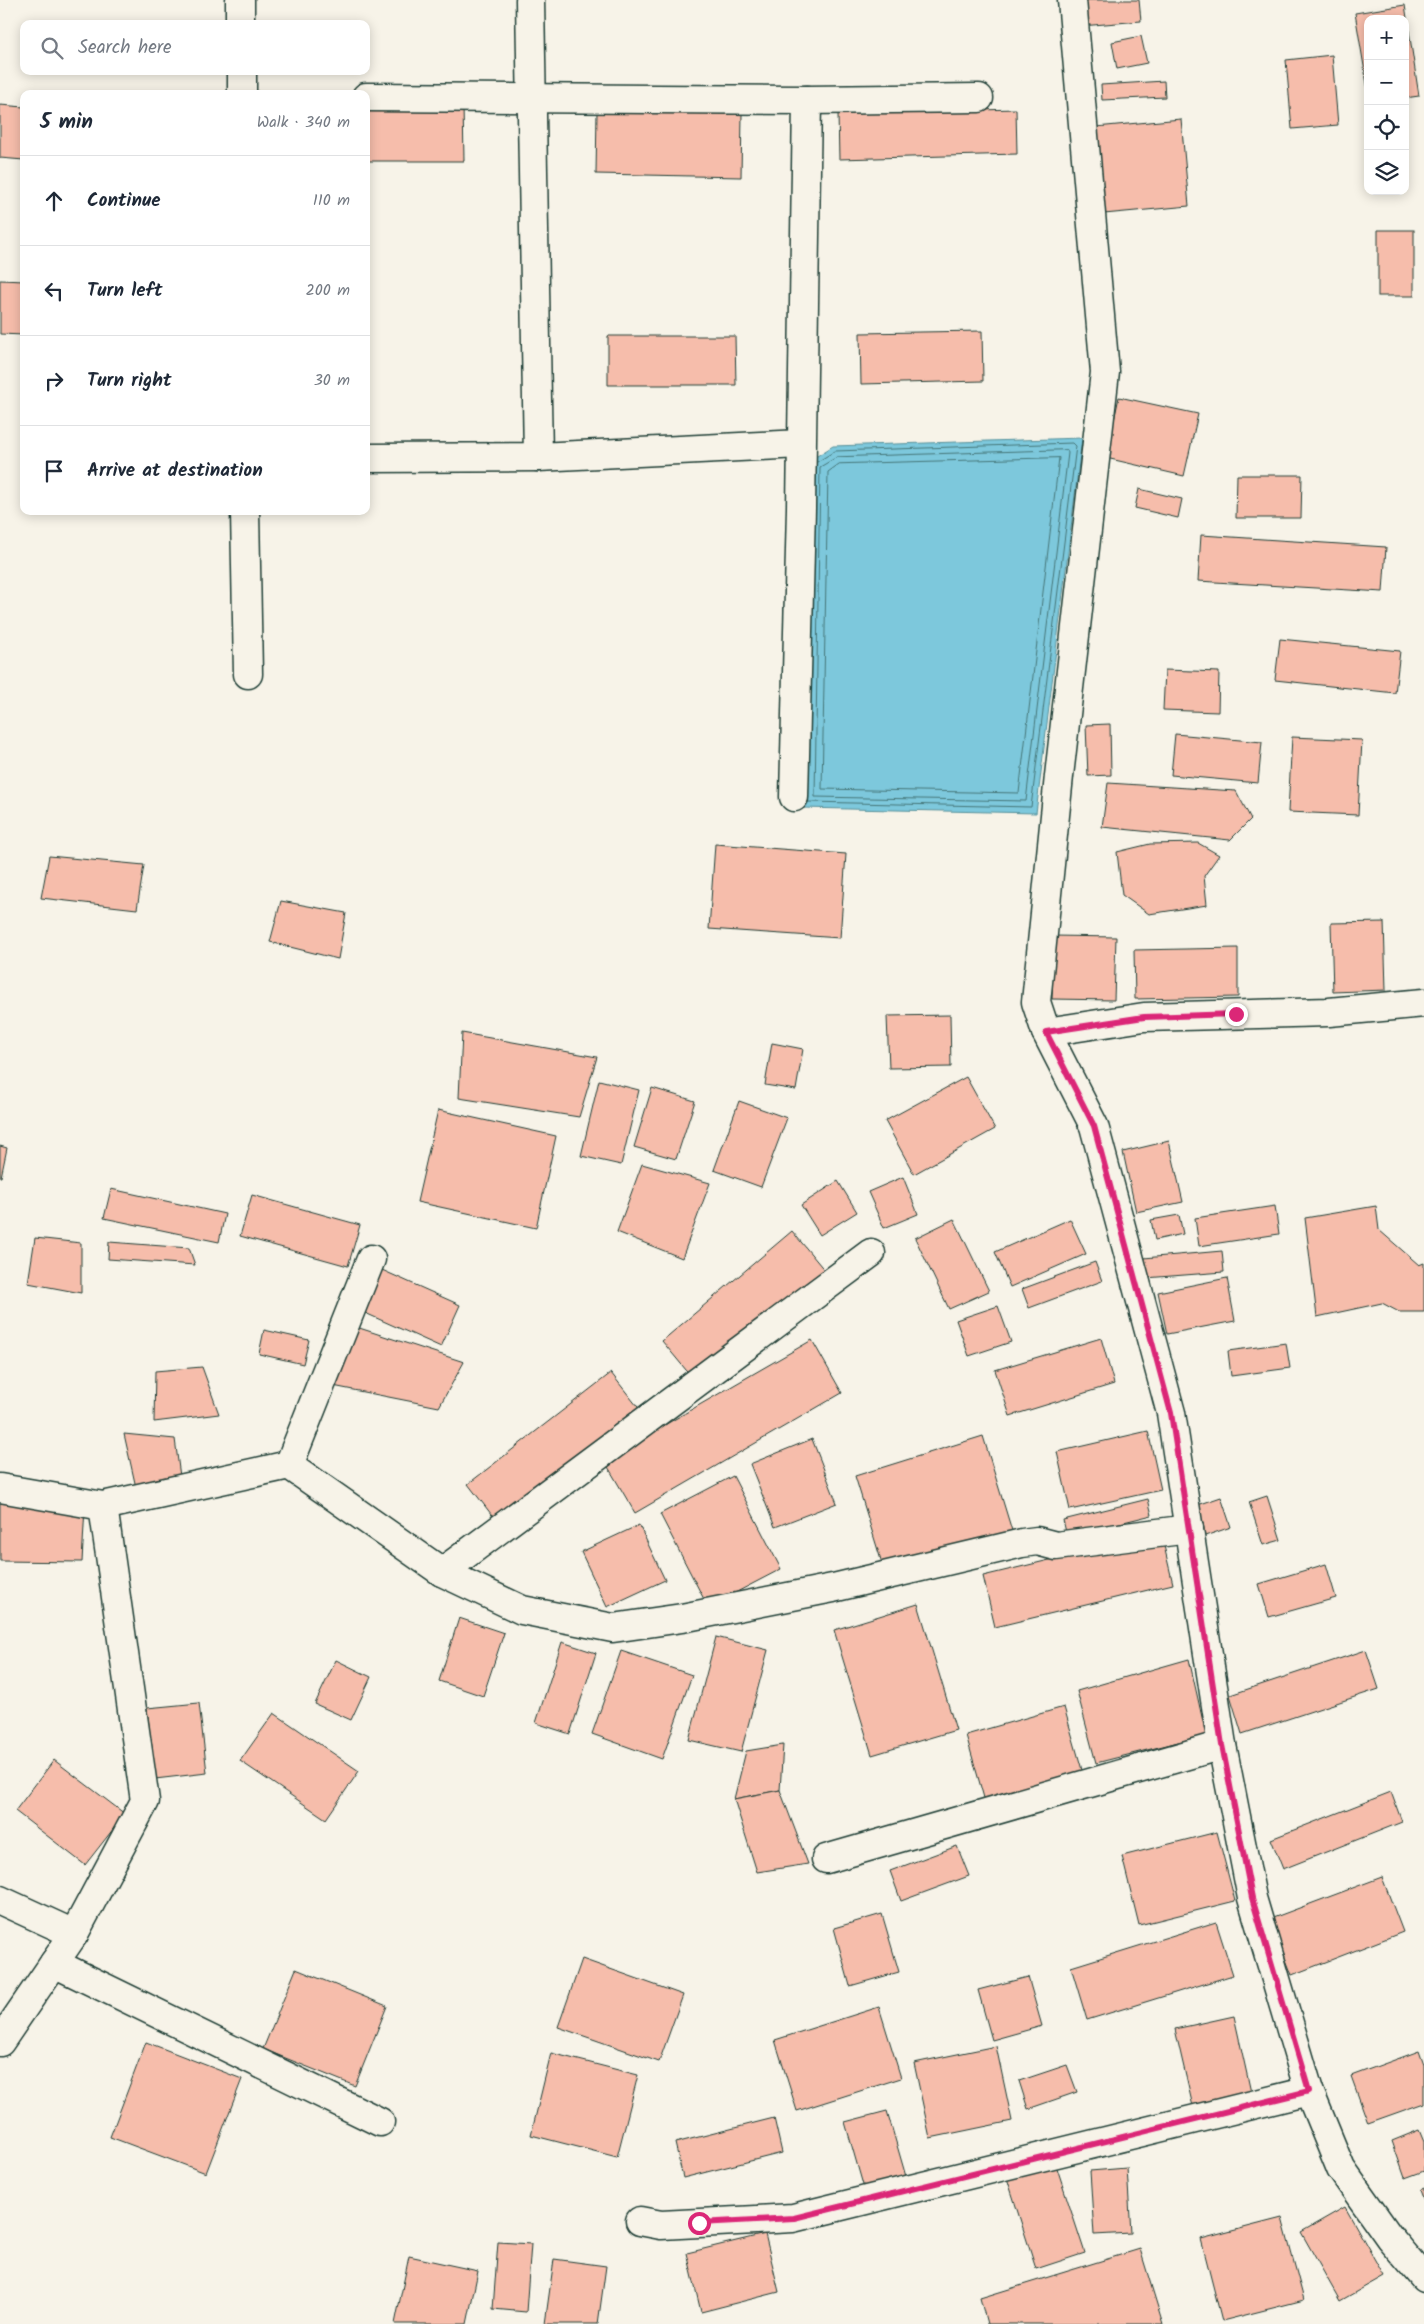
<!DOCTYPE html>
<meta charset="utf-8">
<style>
:root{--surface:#fff;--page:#f2f2f3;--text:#1f2937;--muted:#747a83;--line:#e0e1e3}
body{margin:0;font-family:Kalam,sans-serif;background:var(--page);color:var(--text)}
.controls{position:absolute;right:15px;top:15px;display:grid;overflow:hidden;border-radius:10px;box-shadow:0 2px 12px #0003}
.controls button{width:45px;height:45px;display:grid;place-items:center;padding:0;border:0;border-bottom:1px solid var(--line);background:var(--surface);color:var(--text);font:25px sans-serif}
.stop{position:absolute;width:15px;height:15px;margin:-11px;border:4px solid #db2777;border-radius:50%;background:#fff}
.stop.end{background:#db2777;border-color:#fff;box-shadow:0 1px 5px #0008}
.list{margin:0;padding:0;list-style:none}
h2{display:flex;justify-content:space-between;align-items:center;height:65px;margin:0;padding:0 20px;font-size:21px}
h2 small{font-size:16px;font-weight:400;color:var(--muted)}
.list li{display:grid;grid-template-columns:32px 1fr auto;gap:15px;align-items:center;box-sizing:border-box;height:90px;padding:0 20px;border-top:1px solid var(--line)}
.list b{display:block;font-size:19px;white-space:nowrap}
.list em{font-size:16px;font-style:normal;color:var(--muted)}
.icon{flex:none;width:28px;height:28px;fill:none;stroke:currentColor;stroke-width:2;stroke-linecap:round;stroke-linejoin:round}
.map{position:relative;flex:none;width:1424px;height:2324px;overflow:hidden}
.search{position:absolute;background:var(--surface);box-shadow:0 2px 12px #0003;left:20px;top:20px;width:350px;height:55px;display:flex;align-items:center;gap:12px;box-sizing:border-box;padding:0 18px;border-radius:10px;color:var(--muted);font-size:19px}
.panel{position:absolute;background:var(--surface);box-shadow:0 2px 12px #0003;left:20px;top:90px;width:350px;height:425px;border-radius:10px}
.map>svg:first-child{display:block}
</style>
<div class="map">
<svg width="1424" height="2324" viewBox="0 0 1424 2324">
<rect width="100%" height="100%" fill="#f7f3e8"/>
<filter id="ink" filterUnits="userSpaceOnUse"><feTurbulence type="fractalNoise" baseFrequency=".02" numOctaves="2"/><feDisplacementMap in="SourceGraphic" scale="10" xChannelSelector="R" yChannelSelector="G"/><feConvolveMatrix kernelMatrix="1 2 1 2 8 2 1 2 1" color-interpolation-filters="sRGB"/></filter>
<g filter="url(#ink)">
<path fill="#7dc8dc" stroke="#579099" d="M1082,438L1036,813L802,808L809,461L833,446Z"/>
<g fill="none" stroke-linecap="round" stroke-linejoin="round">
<g stroke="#457577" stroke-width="1">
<path d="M1067,450L1068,453L1026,801L815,797L820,467L837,457Z"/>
<path d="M1059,458L1019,793L822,789L828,472L839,464Z"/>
<path d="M808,802L1031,807L1076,446L1073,443L835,451L817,462"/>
</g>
</g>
<g fill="#f6bdab" stroke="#1f3d34">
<path d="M1078,0H1139L1141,21L1081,26Z"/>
<path d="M1405,5L1419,96L1405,98V19H1368V90L1355,13Z"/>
<path d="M1141,36L1147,63L1117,69L1112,42Z"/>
<path d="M1332,55L1338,125L1292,129L1286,60Z"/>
<path d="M1164,81L1165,97L1102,100L1101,85Z"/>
<path d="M0,105L24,107V160L0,158Z"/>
<path d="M463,105L464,161H366V106Z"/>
<path d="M1016,109L1017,154L839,159L838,114Z"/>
<path d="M597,112L742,114L741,177L596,174Z"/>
<path d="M1181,119L1189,206L1104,214L1096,127Z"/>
<rect x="1378" y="230" width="36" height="66"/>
<path d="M0,280L24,281V335L0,334Z"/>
<path d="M982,331L983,381L861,384L860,333Z"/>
<path d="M608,336H735L736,385H608Z"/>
<path d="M1119,397L1198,414L1184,476L1106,458Z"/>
<path d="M1237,475H1302L1301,518H1236Z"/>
<path d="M1139,489L1182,499L1178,518L1135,508Z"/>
<path d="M1201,535L1386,547L1383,592L1198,581Z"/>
<path d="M1280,639L1400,651L1395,693L1275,680Z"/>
<path d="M1165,670L1219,672L1218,712L1163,710Z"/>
<path d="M1110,724L1111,775L1088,776L1086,725Z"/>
<path d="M1175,734L1262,742L1258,783L1171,775Z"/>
<path d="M1292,737L1362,740L1358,815L1288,812Z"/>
<path d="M1108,783L1236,791L1251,819L1230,840L1102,827Z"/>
<path d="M1198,843L1219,855L1204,876L1207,905L1149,914L1122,895L1117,852L1150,844Z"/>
<path d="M715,844L846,854L840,938L709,929Z"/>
<path d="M49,856L144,865L137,909L41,898Z"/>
<path d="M281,901L346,913L338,959L270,942Z"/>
<path d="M1384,922L1386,990L1333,992L1331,923Z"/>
<path d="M1054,936L1116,937L1114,1000L1052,999Z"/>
<path d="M1238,948V997L1135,999L1134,950Z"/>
<path d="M950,1015L951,1067L889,1068L887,1016Z"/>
<path d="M462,1033L597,1057L579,1117L459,1098Z"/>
<path d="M772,1043L803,1049L796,1090L765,1085Z"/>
<path d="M966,1077L995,1129L914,1174L885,1121Z"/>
<path d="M599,1080L639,1090L621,1165L581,1156Z"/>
<path d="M652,1088L695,1101L676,1159L634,1147Z"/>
<path d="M739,1101L787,1118L761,1187L714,1170Z"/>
<path d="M438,1110L556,1136L536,1228L417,1202Z"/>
<path d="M1169,1141L1183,1202L1136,1212L1123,1152Z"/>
<path d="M0,1146L7,1148L1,1177H0Z"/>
<path d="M642,1164L710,1183L682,1258L617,1232Z"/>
<path d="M903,1177L918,1214L884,1228L868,1192Z"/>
<path d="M838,1181L857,1212L820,1235L801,1205Z"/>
<path d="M111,1189L225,1214L219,1242L104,1218Z"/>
<path d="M252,1195L360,1225L348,1266L240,1236Z"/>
<path d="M1275,1206L1279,1234L1199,1246L1195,1218Z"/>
<path d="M1376,1206L1379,1230L1419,1265L1424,1263V1312H1399L1382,1303L1317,1317L1305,1218Z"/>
<path d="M1179,1215L1183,1234L1155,1240L1151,1220Z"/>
<path d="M954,1219L989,1291L949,1309L915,1238Z"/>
<path d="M1070,1219L1086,1254L1010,1287L995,1252Z"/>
<path d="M792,1231L826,1272L696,1382L662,1341Z"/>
<path d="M35,1238L81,1243V1293L28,1283Z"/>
<path d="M109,1242L189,1248L195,1265L108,1259Z"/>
<path d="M1222,1251L1224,1272L1145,1278L1144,1258Z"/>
<path d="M1095,1262L1102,1281L1029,1308L1022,1289Z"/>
<path d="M382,1270L460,1305L441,1347L363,1312Z"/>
<path d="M1227,1278L1235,1321L1167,1334L1158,1292Z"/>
<path d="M998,1306L1011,1342L969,1356L956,1320Z"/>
<path d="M347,1324L464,1362L439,1407L333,1386Z"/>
<path d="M264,1330L309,1340L303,1364L259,1354Z"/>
<path d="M1101,1338L1114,1384L1010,1416L995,1370Z"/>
<path d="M812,1340L842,1393L635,1513L604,1460Z"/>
<path d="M1286,1343L1290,1368L1231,1376L1228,1351Z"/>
<path d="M202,1367L219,1414L154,1422L155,1371Z"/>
<path d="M611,1373L641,1411L498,1523L468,1484Z"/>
<path d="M1148,1431L1161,1490L1070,1510L1057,1452Z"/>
<path d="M124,1434L175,1439L181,1484L137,1492Z"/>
<path d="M983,1436L1013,1534L885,1573L855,1476Z"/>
<path d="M812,1439L837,1503L775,1527L750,1464Z"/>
<path d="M733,1476L781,1569L708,1607L660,1514Z"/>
<path d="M0,1495L85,1507L82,1562L0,1561Z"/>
<path d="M1267,1496L1281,1540L1263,1545L1249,1502Z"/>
<path d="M1221,1497L1231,1527L1202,1537L1192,1507Z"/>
<path d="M1148,1499L1152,1515L1067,1536L1063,1520Z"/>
<path d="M639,1525L665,1580L607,1607L581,1552Z"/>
<path d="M1161,1533L1173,1584L995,1627L983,1576Z"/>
<path d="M1326,1564L1336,1598L1269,1617L1259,1584Z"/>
<path d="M918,1604L956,1730L872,1755L834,1630Z"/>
<path d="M459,1618L504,1633L483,1696L439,1681Z"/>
<path d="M716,1637L768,1650L741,1752L689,1740Z"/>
<path d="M562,1642L596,1653L570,1734L536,1723Z"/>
<path d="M1366,1650L1379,1689L1242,1734L1230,1695Z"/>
<path d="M621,1651L692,1675L662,1759L592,1734Z"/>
<path d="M1189,1659L1206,1735L1096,1763L1077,1691Z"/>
<path d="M336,1660L371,1677L351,1720L315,1704Z"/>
<path d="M199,1703L207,1773L155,1779L147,1708Z"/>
<path d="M1064,1707L1084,1777L986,1805L966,1735Z"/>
<path d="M274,1713L359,1771L326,1819L240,1761Z"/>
<path d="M783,1745L780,1790L734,1799L746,1751Z"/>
<path d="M54,1760L125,1814L85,1865L15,1811Z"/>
<path d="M780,1790L808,1864L757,1872L734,1799Z"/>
<path d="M1391,1792L1402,1822L1283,1869L1271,1839Z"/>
<path d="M1217,1832L1235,1901L1139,1925L1122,1856Z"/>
<path d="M957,1846L969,1876L901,1901L890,1871Z"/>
<path d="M1382,1877L1403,1932L1292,1975L1270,1919Z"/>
<path d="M882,1914L899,1972L850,1986L834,1928Z"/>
<path d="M1216,1922L1233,1975L1087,2020L1071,1967Z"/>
<path d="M582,1959L683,1995L659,2062L558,2027Z"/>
<path d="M296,1969L387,2006L355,2086L263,2049Z"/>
<path d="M1028,1977L1042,2026L992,2040L978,1990Z"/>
<path d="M879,2007L901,2078L797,2111L775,2040Z"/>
<path d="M1234,2016L1252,2097L1194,2111L1175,2029Z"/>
<path d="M146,2042L242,2079L206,2173L110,2137Z"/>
<path d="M996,2046L1012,2121L930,2138L914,2063Z"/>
<path d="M1419,2051L1424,2065V2103L1368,2123L1351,2076Z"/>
<path d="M551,2053L638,2075L617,2157L531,2135Z"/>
<path d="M1067,2065L1077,2092L1028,2109L1019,2081Z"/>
<path d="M887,2111L907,2180L865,2192L845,2122Z"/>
<path d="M774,2118L782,2153L683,2178L675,2143Z"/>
<path d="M1419,2130L1424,2142V2171L1405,2178L1392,2141Z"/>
<path d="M1055,2162L1085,2253L1036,2269L1007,2178Z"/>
<path d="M1127,2168L1131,2233L1094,2235L1090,2171Z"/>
<path d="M1424,2188V2201L1420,2190Z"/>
<path d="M1345,2207L1384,2276L1340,2301L1301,2232Z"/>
<path d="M1282,2218L1304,2300L1222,2321L1201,2239Z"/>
<path d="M765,2234L779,2292L701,2312L687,2253Z"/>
<path d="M498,2242L531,2244L526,2312L493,2309Z"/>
<path d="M1140,2249L1163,2324H987L980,2298Z"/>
<path d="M409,2256L478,2271L467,2324H395Z"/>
<path d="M554,2259L606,2266L598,2324H545Z"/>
</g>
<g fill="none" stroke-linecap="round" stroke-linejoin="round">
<defs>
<g id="street">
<path d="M240,0V24"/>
<path d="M530,0L538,457"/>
<path d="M1072,0L1105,372L1059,776L1036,1002L1046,1032L1094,1126L1171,1413L1222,1745L1252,1898L1309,2091L1341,2169L1390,2238L1424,2278"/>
<path d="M242,71V94"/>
<path d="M366,97L807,100L979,98"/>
<path d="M366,458L538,457L801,444"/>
<path d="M245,511L248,674"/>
<path d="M794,797L801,508L807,100"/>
<path d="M1046,1032L1144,1017L1329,1012L1424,1003"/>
<path d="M289,1465L442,1572L522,1610L613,1628L682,1618L833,1588L1022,1543L1037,1541L1056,1546L1189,1529"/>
<path d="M0,1488L103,1506L289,1465L371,1259"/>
<path d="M442,1572L871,1253"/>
<path d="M826,1859L1222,1745"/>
<path d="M0,1900L74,1934"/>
<path d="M54,1963L380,2122"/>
<path d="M0,2042L74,1934L145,1801L103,1506"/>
<path d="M640,2221L661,2225L793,2218L1309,2091"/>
</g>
</defs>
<use href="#street" stroke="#1f3d34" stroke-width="31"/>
<use href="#street" stroke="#f7f3e8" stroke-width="28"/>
</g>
</g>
<g fill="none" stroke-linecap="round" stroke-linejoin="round" filter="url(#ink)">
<path stroke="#db2777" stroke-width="6" d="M699,2223L794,2218L1309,2091L1252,1898L1222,1745L1171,1413L1094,1126L1046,1032L1144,1017L1236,1014"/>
</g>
</svg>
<div class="controls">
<button>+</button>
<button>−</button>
<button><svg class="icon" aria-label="locate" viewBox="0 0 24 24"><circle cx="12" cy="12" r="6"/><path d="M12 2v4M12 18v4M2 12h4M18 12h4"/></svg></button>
<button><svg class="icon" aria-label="layers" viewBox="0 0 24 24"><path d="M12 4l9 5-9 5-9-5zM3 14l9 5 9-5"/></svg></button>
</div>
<div class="stop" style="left:699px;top:2223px"></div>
<div class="stop end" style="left:1236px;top:1014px"></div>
<div class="search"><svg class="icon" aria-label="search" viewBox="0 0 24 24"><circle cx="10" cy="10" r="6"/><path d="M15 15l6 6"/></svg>Search here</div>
<section class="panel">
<h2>5 min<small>Walk · 340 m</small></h2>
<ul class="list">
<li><svg class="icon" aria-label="ahead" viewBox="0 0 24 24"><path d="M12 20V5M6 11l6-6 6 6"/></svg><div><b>Continue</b></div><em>110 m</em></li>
<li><svg class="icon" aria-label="left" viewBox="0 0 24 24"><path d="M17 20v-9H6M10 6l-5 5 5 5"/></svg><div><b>Turn left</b></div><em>200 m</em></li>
<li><svg class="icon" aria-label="right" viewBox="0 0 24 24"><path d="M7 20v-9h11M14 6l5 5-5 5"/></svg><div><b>Turn right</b></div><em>30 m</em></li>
<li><svg class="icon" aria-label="arrive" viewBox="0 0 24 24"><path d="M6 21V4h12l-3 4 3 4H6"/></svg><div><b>Arrive at destination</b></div></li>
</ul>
</section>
</div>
